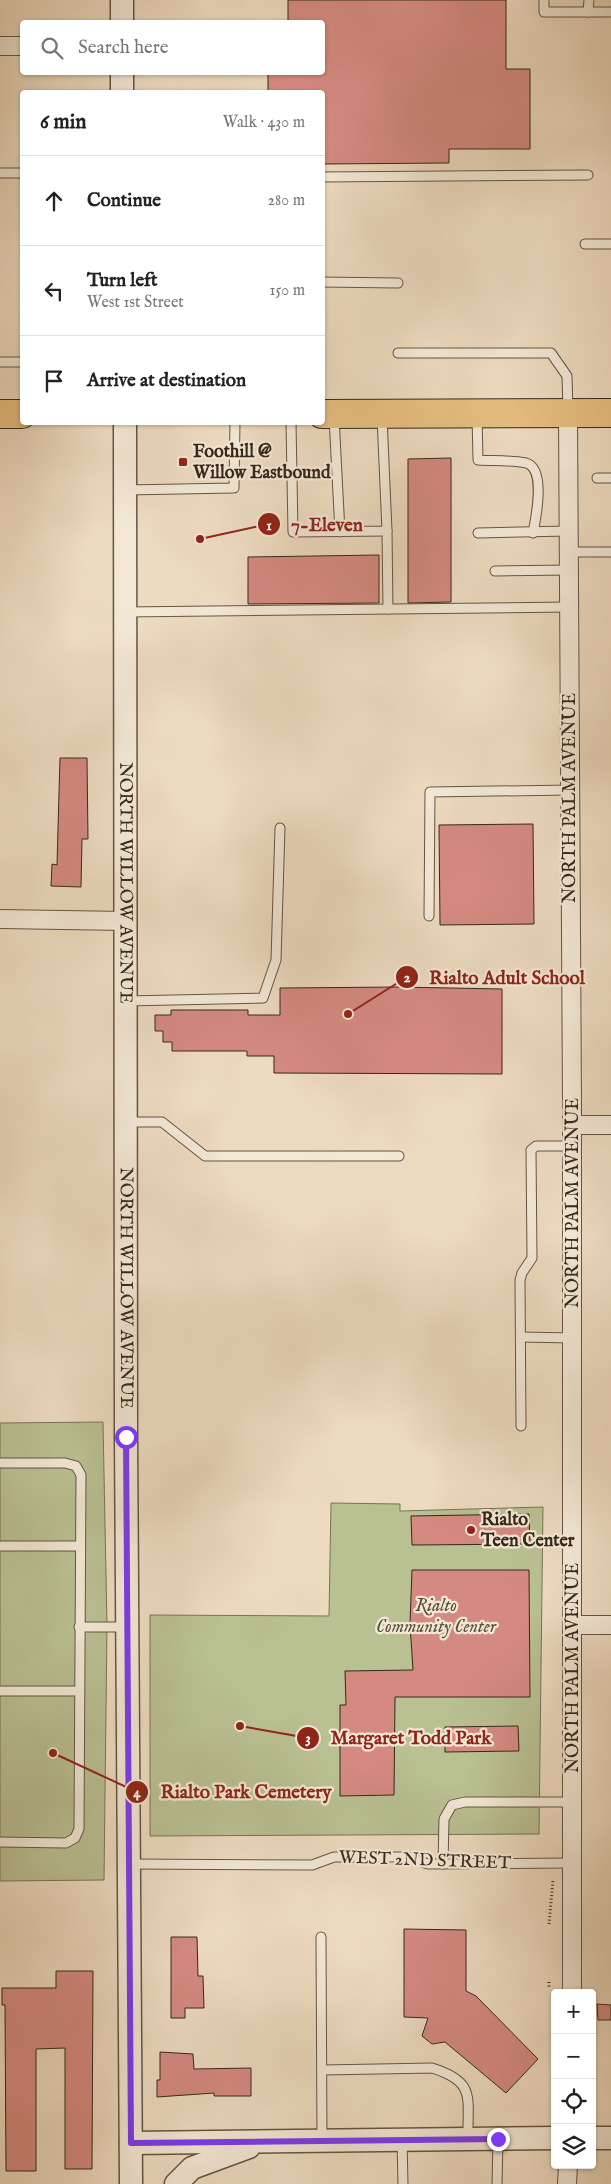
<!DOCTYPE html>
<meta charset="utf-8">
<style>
:root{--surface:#fff;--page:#f6f6f6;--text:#222;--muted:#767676;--line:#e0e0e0}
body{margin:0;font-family:"IM FELL English",serif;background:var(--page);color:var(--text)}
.controls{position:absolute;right:15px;bottom:15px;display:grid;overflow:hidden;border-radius:5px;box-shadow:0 1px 4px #0004}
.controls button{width:45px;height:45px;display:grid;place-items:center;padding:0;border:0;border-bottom:1px solid var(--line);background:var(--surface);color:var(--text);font:25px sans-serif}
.stop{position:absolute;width:15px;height:15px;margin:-11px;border:4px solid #7c3aed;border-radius:50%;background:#fff}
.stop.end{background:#7c3aed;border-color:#fff;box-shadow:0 1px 5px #0008}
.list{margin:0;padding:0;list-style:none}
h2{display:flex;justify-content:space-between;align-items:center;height:65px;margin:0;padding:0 20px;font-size:21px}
h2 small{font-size:16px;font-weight:400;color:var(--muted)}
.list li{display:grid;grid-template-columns:32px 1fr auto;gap:15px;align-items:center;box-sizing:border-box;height:90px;padding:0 20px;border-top:1px solid var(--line)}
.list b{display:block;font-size:19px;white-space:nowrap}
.list p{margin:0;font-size:16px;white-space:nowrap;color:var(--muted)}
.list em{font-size:16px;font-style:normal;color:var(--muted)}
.icon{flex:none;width:28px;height:28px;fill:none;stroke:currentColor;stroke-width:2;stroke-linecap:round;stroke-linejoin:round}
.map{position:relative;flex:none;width:611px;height:2184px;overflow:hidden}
.search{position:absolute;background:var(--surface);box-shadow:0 1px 4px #0004;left:20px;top:20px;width:305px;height:55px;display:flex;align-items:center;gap:12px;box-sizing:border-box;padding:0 18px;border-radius:5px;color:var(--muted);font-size:19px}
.panel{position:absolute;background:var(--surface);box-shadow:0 1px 4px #0004;left:20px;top:90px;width:305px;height:335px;border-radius:5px}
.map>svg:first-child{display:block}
</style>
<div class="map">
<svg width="611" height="2184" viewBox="0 0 611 2184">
<rect width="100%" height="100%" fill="#eddbc0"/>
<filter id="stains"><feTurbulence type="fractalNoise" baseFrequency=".004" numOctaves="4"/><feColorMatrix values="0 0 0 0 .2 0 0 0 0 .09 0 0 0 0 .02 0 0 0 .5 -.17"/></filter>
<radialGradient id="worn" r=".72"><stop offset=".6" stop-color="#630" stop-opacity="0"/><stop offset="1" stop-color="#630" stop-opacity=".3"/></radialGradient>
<g fill="#b9c092" stroke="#777456">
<path d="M103,1422L107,1626L104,1880L0,1881V1423Z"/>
<path d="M331,1503L400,1504V1511L543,1507L539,1834L150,1836V1615L329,1616Z"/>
</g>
<g fill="#d58a81" stroke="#35281b">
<path d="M288,0H506V69H530V149H449V163L322,164V92H268V72H322V22H288Z"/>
<path d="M451,458V602L408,603V459Z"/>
<path d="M379,555V603L248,604V557Z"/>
<path d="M60,758H87L88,839H82L81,887L51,886L52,864L57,865Z"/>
<path d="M533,824L534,924L440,925L439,825Z"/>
<path d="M397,987L502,989V1074L274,1073V1056H247V1051H172V1042H163V1031H155V1015H171V1010H248V1015H280V988Z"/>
<path d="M529,1514L530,1544L412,1545L411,1516Z"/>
<path d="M412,1570H529L530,1697H395L394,1795L340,1796V1705H346L345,1671L413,1670L410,1624Z"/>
<path d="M518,1726L519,1751L445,1752V1727Z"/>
<path d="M404,1929L466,1930V1991L476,1996L538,2059L506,2093L445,2042L432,2044L422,2036L428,2018L404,2017Z"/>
<path d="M171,1937H197L198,1976H203L204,2008H185V2018H171Z"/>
<path d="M56,1971H93L92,2169H65V2048L36,2049V2171H6L5,2005H2V1988H56Z"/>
<path d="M597,2004L611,2005V2020H598Z"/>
<path d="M160,2052L193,2054L194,2069L251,2068V2096H214V2093L157,2097V2080H160Z"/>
</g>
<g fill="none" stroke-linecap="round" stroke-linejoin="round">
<defs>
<g id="service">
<path d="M544,0V12H611"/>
<path d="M588,12L589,0"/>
<path d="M0,173H22"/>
<path d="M322,177L588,175"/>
<path d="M585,244H611"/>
<path d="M322,282L398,283"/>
<path d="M398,353H551L567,376L568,410"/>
<path d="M0,362H22"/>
<path d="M477,416L478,460C493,461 511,460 526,463C546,468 536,518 533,533"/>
<path d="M334,417L340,532"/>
<path d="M291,422L293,532L387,531L382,417"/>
<path d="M597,478H611"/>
<path d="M125,490L234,488L235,422"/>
<path d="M387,531L388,609"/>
<path d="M478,533L568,531"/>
<path d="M569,552H611"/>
<path d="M495,571L569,570"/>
<path d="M125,612L569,607"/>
<path d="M429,916L430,792L570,790"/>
<path d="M126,1001L263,998L276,960L280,828"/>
<path d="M126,1122H162L205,1156H399"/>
<path d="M521,1337L573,1338"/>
<path d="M521,1426L520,1280L522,1273L532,1258L531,1150L536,1146H572"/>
<path d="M0,1463H65L76,1466L81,1475L79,1829L75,1838L66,1843L0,1842"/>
<path d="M0,1546H80"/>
<path d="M79,1627H126"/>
<path d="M0,1691H79"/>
<path d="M130,1864L312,1865L334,1857H407L428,1864L572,1863"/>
<path d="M443,1864L444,1819L452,1805L465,1802H572"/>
<path d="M321,1937L322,2141"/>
<path d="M323,2070L432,2068C477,2082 467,2098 468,2139"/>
<path d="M402,2140L403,2184"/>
<path d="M497,2184L498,2139"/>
</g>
<g id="minor">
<path d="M0,46H22"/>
<path d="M568,413L572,1104V1993"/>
<path d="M0,919L126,921"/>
<path d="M572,1125H611"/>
<path d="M573,1625H611"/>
<path d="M567,2184L568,2165"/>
</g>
<g id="tertiary">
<path d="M122,0V22"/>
<path d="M122,72V92"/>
<path id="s1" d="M125,422L126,1437L131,2184"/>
<path d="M592,2138H611"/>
<path d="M131,2143L555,2138"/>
<path d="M176,2184L192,2168L249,2147"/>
</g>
<g id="primary">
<path d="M0,414H22"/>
<path d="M322,414L611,413"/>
</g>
</defs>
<use href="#service" stroke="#635544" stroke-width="11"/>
<use href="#minor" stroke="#635544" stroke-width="20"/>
<use href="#tertiary" stroke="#635544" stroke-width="25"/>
<use href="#primary" stroke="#35281b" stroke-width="30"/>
<g stroke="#35281b" stroke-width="3" stroke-dasharray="1 2.5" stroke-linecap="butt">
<path d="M549,1924L553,1880"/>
<path d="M549,1982V1989"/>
</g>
<use href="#service" stroke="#f3e8d6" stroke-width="9"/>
<use href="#minor" stroke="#f3e8d6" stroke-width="18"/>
<use href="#tertiary" stroke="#f3e8d6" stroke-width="22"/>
<use href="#primary" stroke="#e6be80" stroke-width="28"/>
</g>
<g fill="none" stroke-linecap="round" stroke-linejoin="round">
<path stroke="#7c3aed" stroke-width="6" d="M126,1437L131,2143L498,2139"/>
</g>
<g fill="#8f2418" stroke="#f3e8d6" stroke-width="2">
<rect x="178" y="457" width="10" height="10" rx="2.5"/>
<circle cx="471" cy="1530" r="5"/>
</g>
<g text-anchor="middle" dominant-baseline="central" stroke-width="4.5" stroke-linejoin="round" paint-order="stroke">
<g font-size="18" font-weight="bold" fill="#35281b" stroke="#f3e8d6" text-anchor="start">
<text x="193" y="452">Foothill @<tspan x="193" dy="21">Willow Eastbound</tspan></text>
<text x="481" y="1520">Rialto<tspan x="481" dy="21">Teen Center</tspan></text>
</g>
<g font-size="18" fill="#35281b" stroke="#f3e8d6">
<text transform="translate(570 798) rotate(-90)">NORTH PALM AVENUE</text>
<text stroke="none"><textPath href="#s1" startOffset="461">NORTH WILLOW AVENUE</textPath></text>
<text transform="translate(573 1203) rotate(-90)">NORTH PALM AVENUE</text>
<text stroke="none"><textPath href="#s1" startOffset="866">NORTH WILLOW AVENUE</textPath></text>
<text transform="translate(573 1668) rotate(-90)">NORTH PALM AVENUE</text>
<text transform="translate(425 1861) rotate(2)">WEST 2ND STREET</text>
</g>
<g font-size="18" font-style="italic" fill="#564e39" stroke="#f3e8d6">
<text x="436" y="1606">Rialto<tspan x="436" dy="21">Community Center</tspan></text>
</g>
</g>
<path fill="none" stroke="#8f2418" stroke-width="2" d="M200 539L269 524M348 1014L407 977M240 1726L308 1738M53 1753L137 1792"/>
<g fill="#8f2418" stroke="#f3e8d6" stroke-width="2">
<circle cx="200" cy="539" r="5"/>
<circle cx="348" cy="1014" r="5"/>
<circle cx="240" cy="1726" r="5"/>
<circle cx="53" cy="1753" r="5"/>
<circle cx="269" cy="524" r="12"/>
<circle cx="407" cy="977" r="12"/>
<circle cx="308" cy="1738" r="12"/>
<circle cx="137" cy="1792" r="12"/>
</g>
<g font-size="15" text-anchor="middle" font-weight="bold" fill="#fff">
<text x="269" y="530">1</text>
<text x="407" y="982">2</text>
<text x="308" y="1743">3</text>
<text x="137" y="1797">4</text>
</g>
<g font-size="19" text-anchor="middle" font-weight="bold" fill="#8f2418" stroke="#f3e8d6" stroke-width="4.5" stroke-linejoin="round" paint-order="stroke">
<text x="327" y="531">7-Eleven</text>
<text x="507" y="984">Rialto Adult School</text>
<text x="411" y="1744">Margaret Todd Park</text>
<text x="246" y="1798">Rialto Park Cemetery</text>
</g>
<rect width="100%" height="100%" filter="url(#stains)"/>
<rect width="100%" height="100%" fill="url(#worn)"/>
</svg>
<div class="controls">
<button>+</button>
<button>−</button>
<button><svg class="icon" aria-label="locate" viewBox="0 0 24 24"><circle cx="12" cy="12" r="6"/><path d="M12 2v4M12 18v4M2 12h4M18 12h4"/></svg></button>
<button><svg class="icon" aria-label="layers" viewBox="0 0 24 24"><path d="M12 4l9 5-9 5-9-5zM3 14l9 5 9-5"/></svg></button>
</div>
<div class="stop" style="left:126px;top:1437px"></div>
<div class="stop end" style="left:498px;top:2139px"></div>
<div class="search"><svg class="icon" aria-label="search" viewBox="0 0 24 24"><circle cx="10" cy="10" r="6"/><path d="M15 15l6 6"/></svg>Search here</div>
<section class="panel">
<h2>6 min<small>Walk · 430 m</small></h2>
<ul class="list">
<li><svg class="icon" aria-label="ahead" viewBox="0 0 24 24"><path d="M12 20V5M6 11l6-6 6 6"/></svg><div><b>Continue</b></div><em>280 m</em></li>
<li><svg class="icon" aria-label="left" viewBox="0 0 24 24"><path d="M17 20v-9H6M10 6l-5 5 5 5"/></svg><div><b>Turn left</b><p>West 1st Street</p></div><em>150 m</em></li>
<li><svg class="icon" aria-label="arrive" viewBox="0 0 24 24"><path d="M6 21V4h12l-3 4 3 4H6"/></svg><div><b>Arrive at destination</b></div></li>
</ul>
</section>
</div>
